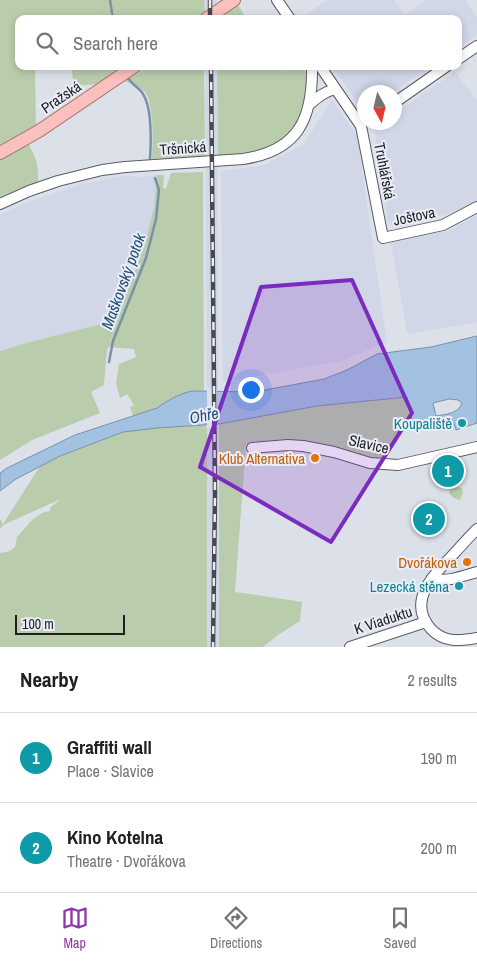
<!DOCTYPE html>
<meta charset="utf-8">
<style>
:root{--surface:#fff;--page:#f6f6f6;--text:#202124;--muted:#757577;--line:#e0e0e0;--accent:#8e39a7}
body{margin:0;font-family:"Archivo Narrow",sans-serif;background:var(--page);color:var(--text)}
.compass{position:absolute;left:357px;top:85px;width:45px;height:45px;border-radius:50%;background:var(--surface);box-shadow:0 2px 8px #0003;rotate:172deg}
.scale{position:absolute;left:15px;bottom:12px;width:110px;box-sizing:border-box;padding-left:5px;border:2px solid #1e1f23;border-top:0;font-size:14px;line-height:18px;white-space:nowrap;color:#1e1f23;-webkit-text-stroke:4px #eaedf7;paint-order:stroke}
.you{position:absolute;left:250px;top:389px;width:18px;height:18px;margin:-12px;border:4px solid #fff;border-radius:50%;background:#1a73e8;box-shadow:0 0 0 8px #1a73e833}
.badge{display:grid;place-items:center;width:32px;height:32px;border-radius:50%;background:var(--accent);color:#fff;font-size:16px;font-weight:700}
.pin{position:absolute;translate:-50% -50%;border:2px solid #fff;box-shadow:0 1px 5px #0006}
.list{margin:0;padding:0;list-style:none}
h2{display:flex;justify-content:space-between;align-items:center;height:65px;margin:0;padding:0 20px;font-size:21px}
h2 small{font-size:16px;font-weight:400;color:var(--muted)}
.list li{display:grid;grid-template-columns:32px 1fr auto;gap:15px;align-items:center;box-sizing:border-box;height:90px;padding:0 20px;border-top:1px solid var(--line)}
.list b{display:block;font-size:19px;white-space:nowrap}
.list p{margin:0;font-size:16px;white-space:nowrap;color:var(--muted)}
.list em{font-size:16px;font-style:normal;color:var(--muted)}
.icon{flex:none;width:28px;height:28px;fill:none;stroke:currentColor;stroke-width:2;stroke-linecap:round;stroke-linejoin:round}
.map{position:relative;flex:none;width:477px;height:647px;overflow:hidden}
.search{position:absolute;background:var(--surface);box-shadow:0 2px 8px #0003;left:15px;right:15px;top:15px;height:55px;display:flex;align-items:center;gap:12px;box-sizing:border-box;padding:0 18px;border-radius:10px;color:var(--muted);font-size:19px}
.sheet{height:245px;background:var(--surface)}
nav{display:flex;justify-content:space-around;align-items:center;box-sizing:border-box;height:70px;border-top:1px solid var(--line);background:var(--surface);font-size:14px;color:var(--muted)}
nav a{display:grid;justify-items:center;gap:2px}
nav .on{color:var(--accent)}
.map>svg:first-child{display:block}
</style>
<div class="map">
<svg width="477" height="647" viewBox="0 0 477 647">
<rect width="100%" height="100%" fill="#dce0e9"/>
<g fill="#d2d7e8">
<path d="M204,0H216V19H205Z"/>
<path d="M327,0H394L405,15L427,0H468L466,2L477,17V35L458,48V19H300Z"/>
<path d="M205,66H217L219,647H207V429Z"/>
<path d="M332,66H431L393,92H364V112Z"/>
<path d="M455,72L477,100V201L469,206L446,214L398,228L392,226L389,223L387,219L374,127L381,123L394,122L395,113Z"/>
<path d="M332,100L357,135L387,342L338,362L223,382L221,171L265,165L304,144Z"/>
<path d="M157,175L154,207L144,247L117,320L26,343L0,351V215L25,203L81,184L124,176L142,177Z"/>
<path d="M477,215V322L410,334L407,332L391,244L394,240L448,231Z"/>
</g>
<g fill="#b9cdac">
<path d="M0,0H204L205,15L199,19H19V66H35L36,126L0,147Z"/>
<path d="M238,5L247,19H217V17Z"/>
<path d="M71,66H126L99,84L74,86Z"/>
<path d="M150,66H204L205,157L152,159C153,145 154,103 145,92C140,86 132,84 124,81Z"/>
<path d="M217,66H281L285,71L292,66H303L310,80L305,104L290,135L275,146L249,154L218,156Z"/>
<path d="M28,143C37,160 38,163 38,182L0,201V159Z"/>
<path d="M203,172L204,391H192L167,401L158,408L133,416L130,407L134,405L127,394L120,398L116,383L119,364L136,357L134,349L108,347L106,358L104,385L91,392L100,413L32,440L0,460V351L26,343L117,320L144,247L154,207L157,175H164L163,188L166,189L171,173Z"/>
<path d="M407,397L412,419L384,461L309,442L246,444L235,592L257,595L302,602L300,621L278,635L263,647H219V424L317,406Z"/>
<path d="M205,425L207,429V647H0V553L10,551L15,547L17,537L32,520L42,513L50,511V508L61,499L3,525L0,529V519L3,524L40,466L60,456L123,432L157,428Z"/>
<path d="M452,486H456L462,488L463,492L460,500L454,498L451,496L449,492Z"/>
</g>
<path fill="#a3c2e2" stroke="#7b91a9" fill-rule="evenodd" d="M477,336V423L456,430L454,424L434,427L412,419L407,397L317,406L219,424L157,428L123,432L60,456L16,479L0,491V473L7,468L75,435L157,408C168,400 179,394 192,391L254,392L324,379L347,370L377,354L431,347ZM449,399L458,400L462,403C458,414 446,414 436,416L433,403Z"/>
<path fill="#dce0e9" d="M207,388L217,389V427H207Z"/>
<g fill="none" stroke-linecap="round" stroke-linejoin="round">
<g stroke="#7b91a9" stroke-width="2.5">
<path d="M110,0L113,19"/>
<path d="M128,77C131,85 139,87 143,94C152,108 151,143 150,159"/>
<path d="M109,362L113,341L146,258L156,219L159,190L155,178"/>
</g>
<defs>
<g id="minor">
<path d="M277,0L290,19"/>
<path d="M458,59L477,46"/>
<path d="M320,66L361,126L383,238L443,225L477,207"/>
<path d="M394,103L447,66"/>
<path d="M310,104C318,97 324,92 335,89"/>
<path d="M0,204L29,191L58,181L102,170L125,167L243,159C298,151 313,119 312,66"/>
<path d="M252,448L288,445L303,446L334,452L370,463L398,465L477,447"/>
<path d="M477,529C468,538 460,547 451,557C432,576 407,602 431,629C444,643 460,641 477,638"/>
<path d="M432,578C446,583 463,576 477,572"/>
<path d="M350,647L426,622"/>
</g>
<g id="major">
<path d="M206,19L234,0"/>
<path d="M0,153L39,131L135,66"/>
</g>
</defs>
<use href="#minor" stroke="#595c64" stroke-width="12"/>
<use href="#major" stroke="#aa6c6a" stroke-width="14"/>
<use href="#minor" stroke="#fff" stroke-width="10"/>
<use href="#major" stroke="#f9c0bd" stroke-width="12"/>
<defs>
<g id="rail">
<path d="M210,0V19"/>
<path d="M211,66L215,494L213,647"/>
</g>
</defs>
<use href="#rail" stroke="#48494e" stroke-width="4.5"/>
<use href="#rail" stroke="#eaedf7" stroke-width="2.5" stroke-dasharray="8" stroke-linecap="butt"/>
</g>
<path fill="#7b2cbf" fill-opacity="0.2" stroke="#7b2cbf" stroke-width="4" stroke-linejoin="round" d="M352,280L412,413L331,542L200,467L261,287Z"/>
<g fill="#0f9aa8" stroke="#eaedf7" stroke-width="2">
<circle cx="462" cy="423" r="5"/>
<circle cx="459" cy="586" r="5"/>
</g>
<g fill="#e8710a" stroke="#eaedf7" stroke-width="2">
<circle cx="315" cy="458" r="5"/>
<circle cx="467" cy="562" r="5"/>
</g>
<g text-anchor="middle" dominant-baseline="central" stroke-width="4" stroke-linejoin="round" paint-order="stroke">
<g font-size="15" fill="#1e1f23" stroke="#eaedf7">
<text transform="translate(61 97) rotate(-34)">Pražská</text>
<text transform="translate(183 148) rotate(-4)">Tršnická</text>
<text transform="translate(385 171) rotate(79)">Truhlářská</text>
<text transform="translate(414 216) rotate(-12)">Joštova</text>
<text transform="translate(369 444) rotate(13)">Slavice</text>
<text transform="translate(383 620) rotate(-18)">K Viaduktu</text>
</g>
<g font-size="15" fill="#0d838f" stroke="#eaedf7" text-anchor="end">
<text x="452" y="423">Koupaliště</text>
<text x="449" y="586">Lezecká stěna</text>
</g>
<g font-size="15" fill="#c56008" stroke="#eaedf7" text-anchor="end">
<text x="305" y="458">Klub Alternativa</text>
<text x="457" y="562">Dvořákova</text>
</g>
<g font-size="16" font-style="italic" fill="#204e78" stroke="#eaedf7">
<text transform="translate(123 281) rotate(-70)">Maškovský potok</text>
<text transform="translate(204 415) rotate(-11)">Ohře</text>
</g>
</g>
</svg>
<svg class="compass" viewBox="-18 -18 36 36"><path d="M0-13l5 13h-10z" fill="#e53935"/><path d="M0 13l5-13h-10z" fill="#757577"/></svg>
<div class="scale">100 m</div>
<div class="you"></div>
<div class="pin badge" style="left:448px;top:471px;background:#0f9aa8">1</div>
<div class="pin badge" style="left:429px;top:519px;background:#0f9aa8">2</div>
<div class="search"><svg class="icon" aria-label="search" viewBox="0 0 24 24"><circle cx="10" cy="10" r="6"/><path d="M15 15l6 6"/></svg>Search here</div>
</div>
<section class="sheet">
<h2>Nearby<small>2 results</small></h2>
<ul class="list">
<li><span class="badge" style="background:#0f9aa8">1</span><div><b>Graffiti wall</b><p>Place · Slavice</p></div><em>190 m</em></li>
<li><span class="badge" style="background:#0f9aa8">2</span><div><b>Kino Kotelna</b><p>Theatre · Dvořákova</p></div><em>200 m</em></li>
</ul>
</section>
<nav>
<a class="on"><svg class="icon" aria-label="map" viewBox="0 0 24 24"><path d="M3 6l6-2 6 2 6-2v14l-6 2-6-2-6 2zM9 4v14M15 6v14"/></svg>Map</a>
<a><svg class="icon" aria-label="directions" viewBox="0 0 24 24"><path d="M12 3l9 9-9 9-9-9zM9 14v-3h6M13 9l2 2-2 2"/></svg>Directions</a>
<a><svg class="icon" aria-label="saved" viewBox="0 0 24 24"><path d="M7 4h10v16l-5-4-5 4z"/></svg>Saved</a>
</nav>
